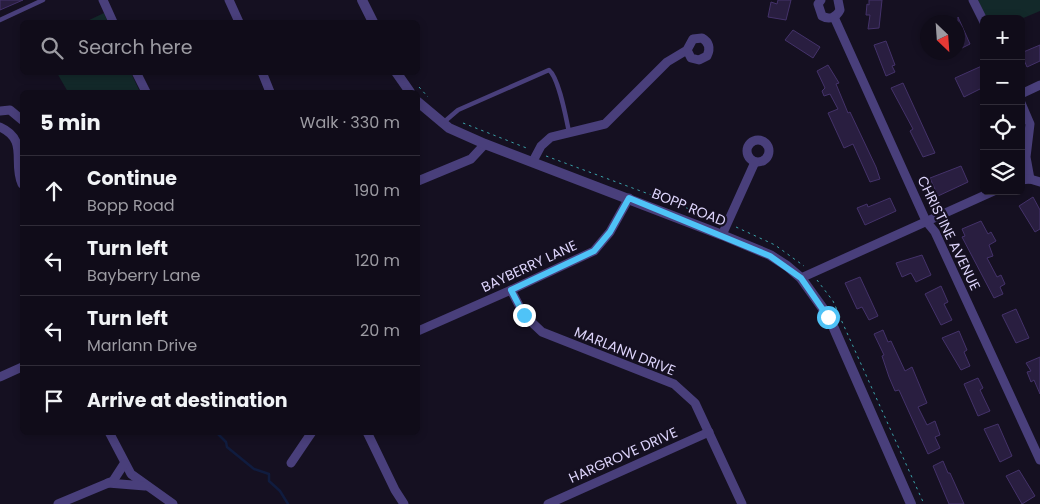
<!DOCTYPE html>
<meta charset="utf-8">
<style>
:root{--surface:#100c19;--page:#191522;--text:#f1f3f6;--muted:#9c9ba2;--line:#302c38}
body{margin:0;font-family:Poppins,sans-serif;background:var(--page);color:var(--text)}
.controls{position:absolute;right:15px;top:15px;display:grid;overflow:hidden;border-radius:8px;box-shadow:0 2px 8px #0003}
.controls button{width:45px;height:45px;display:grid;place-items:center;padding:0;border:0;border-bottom:1px solid var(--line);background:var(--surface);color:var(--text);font:25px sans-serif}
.compass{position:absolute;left:920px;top:15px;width:45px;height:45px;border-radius:50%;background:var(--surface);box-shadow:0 2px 8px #0003;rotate:155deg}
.stop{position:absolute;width:15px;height:15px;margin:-11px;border:4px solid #4fc3f7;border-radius:50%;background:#fff}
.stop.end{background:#4fc3f7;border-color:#fff;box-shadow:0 1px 5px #0008}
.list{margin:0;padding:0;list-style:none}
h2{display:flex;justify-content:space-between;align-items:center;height:65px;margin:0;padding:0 20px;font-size:21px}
h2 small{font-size:16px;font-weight:400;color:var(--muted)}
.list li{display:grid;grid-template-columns:32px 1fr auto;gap:15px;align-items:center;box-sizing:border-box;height:70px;padding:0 20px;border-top:1px solid var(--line)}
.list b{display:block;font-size:19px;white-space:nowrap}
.list p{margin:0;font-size:16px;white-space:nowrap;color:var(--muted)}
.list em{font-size:16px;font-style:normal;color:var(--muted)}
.icon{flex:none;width:28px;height:28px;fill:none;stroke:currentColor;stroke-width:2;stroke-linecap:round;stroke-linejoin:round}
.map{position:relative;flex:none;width:1040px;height:504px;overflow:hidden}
.search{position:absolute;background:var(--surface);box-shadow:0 2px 8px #0003;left:20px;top:20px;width:400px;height:55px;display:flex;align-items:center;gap:12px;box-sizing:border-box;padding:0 18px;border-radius:8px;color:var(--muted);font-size:19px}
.panel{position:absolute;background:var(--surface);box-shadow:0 2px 8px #0003;left:20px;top:90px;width:400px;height:345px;border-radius:8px}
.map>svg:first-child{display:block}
</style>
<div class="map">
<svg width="1040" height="504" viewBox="0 0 1040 504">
<rect width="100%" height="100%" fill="#151021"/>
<g fill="#13292a">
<path d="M978,0H1040V11L1021,19H986Z"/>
<path d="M104,13L108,22H85Z"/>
<path d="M57,73H131L140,92H68Z"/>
</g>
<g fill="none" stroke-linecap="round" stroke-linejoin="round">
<path stroke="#101c3f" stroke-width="2.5" d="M216,432L226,442L227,447L254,469L269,474V481L280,491L288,504"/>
</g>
<g fill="#291e40" stroke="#44326a">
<path d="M0,0H23L0,10Z"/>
<path d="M778,0H791L786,20L768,17L771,2L777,4Z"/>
<path d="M869,0H882L879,28L868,29L870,15H866L867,4L869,5Z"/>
<path d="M958,17L970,44L958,50Z"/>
<path d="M793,30L820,47L813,58L785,40Z"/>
<path d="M886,41L895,65L892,66L895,72L886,76L874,45Z"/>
<path d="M1040,45V61L1027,67L1021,53Z"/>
<path d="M828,65L839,83L836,84L848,113L850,112L876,167L880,179L870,182L853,144L844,148L828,113L838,109L830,94L824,96L822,91L825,88L817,71Z"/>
<path d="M984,65V87L964,97L955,78Z"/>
<path d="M903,83L935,153L923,157L910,131L913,129L891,88Z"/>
<path d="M961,166L968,182L938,196L930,178Z"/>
<path d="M1033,197L1040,210V229L1035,232L1019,206Z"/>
<path d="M890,198L896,211L865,225L857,208L867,204L868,207Z"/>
<path d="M981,221L988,234L991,232L996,241L989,245L993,256L987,258L997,277L1001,275L1005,284L1000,287L1003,294L994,298L962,237L965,236L962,229Z"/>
<path d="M922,255L931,275L916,282L911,273L902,277L896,263Z"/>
<path d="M860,277L878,316L869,320L862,307L857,309L845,283Z"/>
<path d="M941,286L948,302L944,304L952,320L941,325L925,294Z"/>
<path d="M1016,309L1029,338L1016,343L1002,315Z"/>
<path d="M883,330L888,342L891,341L905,371L912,367L927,403L918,407L927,425L935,421L940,435L935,437L940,448L928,454L899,390L895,391L889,377L882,356L884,355L874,334Z"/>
<path d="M959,331L967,350L964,352L970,366L961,370L942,338Z"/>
<path d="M1040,357V394L1034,380L1031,382L1027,372L1031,371L1026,363Z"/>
<path d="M978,378L983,388L980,390L990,411L978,416L964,384Z"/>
<path d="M998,424L1012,456L1000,462L984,429Z"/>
<path d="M943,461L948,473H950L964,504H949L933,466Z"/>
<path d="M1019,470L1035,496L1022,504L1006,476Z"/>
</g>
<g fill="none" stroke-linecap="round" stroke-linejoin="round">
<g stroke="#3aa2a9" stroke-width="1" stroke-dasharray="2.5 4" stroke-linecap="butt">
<path d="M419,87L428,97"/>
<path d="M463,123L529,149"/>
<path d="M546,156L719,220"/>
<path d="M736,227L775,245L804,266"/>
<path d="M817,280L833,301L838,312"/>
<path d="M839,315L924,504"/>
</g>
<g stroke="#493f7b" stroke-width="4.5">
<path d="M0,20L43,0"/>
<path d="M444,122L458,110L549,70C559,78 566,118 569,132"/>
</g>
<g stroke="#493f7b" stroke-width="9">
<path d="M103,0L113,22"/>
<path d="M229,0L239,22"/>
<path d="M821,0L818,4L822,16C829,20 836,18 840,10L838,0"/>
<path d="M973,0L984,22"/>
<path d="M834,17L926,221L935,232L1040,460"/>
<path d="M136,72L146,92"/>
<path d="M262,72L270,92"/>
<path d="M1021,94L1040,85"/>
<path d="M1021,103L1030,124L1026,157L1030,179"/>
<path d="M0,111L10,110L22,120"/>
<path d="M0,127C29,140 12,162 22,184"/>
<circle cx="758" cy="151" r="11"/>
<path d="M533,161L541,146L551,137L605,124L667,62L687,50L693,39L702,38C709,42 711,48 707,56L699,60L691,58L687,50"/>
<path d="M1021,180L1030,179L1040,182"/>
<path d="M418,181L471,159L485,144"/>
<path d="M722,235L755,162"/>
<path d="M801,278L994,191"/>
<path d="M511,290L524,315L542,332L674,384L695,403L742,504"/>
<path d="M418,331L511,290L594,251L610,232L629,198"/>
<path d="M0,377L22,367"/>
<path d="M109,432L131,474L173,504"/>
<path d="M367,432L395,490L404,504"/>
<path d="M291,463L312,432"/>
<path d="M108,483L145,486"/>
<path d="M58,504L113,481L124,464"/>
<path d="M548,504L709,432"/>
</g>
<g stroke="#493f7b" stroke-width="10">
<path d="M362,0L373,22"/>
<path d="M396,72L410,92"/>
<path d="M418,102L449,128L485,144L722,235L770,255L787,266L801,278L829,317L911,504"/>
</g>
</g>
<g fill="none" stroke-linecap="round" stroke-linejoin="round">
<path stroke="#4fc3f7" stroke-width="6" d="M524,315L511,290L594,251L610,232L629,198L770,256L801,278L828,317"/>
</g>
<g text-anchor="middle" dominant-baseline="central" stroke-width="4.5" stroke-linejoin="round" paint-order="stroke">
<g font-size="14" fill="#ddd4fb" stroke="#151021">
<text transform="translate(689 207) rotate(22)">BOPP ROAD</text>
<text transform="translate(949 233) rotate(64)">CHRISTINE AVENUE</text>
<text transform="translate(529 266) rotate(-25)">BAYBERRY LANE</text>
<text transform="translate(625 351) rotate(22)">MARLANN DRIVE</text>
<text transform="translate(623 455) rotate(-24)">HARGROVE DRIVE</text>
</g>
</g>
</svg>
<div class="controls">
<button>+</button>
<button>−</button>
<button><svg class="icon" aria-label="locate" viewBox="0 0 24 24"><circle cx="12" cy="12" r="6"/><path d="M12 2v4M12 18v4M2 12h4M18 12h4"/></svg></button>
<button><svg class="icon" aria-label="layers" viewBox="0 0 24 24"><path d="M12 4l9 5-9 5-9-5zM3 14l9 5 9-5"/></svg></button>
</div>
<svg class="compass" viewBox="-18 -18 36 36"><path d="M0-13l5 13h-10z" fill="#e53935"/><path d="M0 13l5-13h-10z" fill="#9c9ba2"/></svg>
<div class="stop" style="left:828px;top:317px"></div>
<div class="stop end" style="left:524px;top:315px"></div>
<div class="search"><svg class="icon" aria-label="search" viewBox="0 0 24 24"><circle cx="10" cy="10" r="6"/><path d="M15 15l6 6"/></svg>Search here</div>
<section class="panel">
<h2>5 min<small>Walk · 330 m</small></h2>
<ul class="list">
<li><svg class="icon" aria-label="ahead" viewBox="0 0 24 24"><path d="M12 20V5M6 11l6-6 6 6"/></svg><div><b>Continue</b><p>Bopp Road</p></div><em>190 m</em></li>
<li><svg class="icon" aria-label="left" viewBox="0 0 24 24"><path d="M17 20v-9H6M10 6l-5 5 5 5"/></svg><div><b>Turn left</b><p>Bayberry Lane</p></div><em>120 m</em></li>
<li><svg class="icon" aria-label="left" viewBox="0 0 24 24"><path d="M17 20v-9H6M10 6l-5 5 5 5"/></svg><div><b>Turn left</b><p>Marlann Drive</p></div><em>20 m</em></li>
<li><svg class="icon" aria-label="arrive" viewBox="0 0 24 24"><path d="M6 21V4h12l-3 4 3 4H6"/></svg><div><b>Arrive at destination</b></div></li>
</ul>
</section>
</div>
